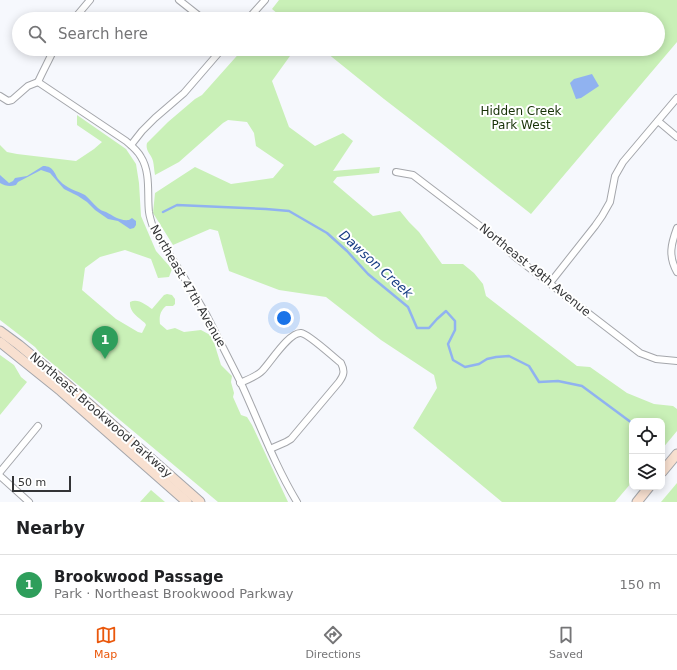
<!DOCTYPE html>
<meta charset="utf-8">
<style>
:root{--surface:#fff;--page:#f6f6f6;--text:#202124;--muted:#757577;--line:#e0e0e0;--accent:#ea580c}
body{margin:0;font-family:"DejaVu Sans",sans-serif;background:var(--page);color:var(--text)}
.controls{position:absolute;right:12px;bottom:12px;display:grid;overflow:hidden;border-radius:8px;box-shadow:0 2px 10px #0003}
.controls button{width:36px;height:36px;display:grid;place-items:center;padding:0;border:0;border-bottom:1px solid var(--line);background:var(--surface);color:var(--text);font:20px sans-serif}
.scale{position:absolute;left:12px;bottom:10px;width:59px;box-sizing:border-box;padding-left:4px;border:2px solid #333436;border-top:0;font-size:11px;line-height:14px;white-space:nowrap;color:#333436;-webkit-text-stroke:3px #fff;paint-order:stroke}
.you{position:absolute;left:284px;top:318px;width:14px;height:14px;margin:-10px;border:3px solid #fff;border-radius:50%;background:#1a73e8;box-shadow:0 0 0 6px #1a73e833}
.badge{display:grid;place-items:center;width:26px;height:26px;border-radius:50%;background:var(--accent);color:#fff;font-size:13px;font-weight:700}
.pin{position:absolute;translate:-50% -33px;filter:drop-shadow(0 1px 2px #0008)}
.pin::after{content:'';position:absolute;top:21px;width:14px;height:12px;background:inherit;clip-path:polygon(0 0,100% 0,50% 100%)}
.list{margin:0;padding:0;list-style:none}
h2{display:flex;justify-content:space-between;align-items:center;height:52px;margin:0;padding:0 16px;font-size:17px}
h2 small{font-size:13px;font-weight:400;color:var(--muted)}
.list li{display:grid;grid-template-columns:26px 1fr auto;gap:12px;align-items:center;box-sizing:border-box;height:60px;padding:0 16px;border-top:1px solid var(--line)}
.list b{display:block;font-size:15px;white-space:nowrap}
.list p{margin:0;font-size:13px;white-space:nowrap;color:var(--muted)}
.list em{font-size:13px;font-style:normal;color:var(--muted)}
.icon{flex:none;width:22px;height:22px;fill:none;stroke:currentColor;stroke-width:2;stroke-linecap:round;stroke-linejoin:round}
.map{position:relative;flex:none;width:677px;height:502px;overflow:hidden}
.search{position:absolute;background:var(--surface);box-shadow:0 2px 10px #0003;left:12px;right:12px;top:12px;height:44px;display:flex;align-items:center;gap:10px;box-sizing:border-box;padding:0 14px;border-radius:22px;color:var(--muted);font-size:15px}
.sheet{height:112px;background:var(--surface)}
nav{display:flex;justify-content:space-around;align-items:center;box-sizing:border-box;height:56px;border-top:1px solid var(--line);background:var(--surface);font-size:11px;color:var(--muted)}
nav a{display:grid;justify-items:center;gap:2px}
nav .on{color:var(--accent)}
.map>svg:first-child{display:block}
</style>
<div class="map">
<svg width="677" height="502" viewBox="0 0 677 502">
<rect width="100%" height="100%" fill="#f6f8fd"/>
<g fill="#c9f0b7">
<path d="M279,0H677V42L531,214L441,143L384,99L322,49H658V19H284L272,9Z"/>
<path d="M243,49H295L272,81L289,127L315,146L343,133L353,141L333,171L380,167L379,173L337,177L333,182L373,216L400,211L409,222L419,232L442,264H463L474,273L483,284L486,296L577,366L590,367L627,393L654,404L673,406L677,409V431L662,449V421H632V482L615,502H502L413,428L437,388L434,375L381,340L326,297L279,290L229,271L218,231L210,229L173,245L153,213L155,193L195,167L231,184L273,178L284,165L256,146L254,133L247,122L228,120L223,123L179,162L155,175C154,170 154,165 153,161C151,154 145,151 147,143L168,122L195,99L202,95Z"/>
<path d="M77,115L126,149L136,164L139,183L141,216L156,251L172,269L169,277L158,278L151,259L125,250L100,257L85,268L82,290L116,319L138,332L142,333L146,325L145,323C138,317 129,312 130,302C138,298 146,305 152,309L164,295L167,294L172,295L175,299V304L173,306H166C160,311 159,317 160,324L167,330L175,328L184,332L201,330L212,336L221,365L232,376L231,382L234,393L233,397L241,415L247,417L252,425L288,502H218L41,354L35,347L0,320V145L7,152L17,154L76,161L94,149L102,142L77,125Z"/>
<path d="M0,355L14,365L21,377L27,382L0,415Z"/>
<path d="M677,483V502H661Z"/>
<path d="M151,490L165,502H140Z"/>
</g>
<g fill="#90b2f0">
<path d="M592,74L599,86L581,98L576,99L570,83L574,79Z"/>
<path d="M43,166C55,166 54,175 60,181C66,188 77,191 85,195C90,199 93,204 98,208C100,210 103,211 106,212C114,216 119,221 129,220L132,218L136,221V225L134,228L130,229L118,221L108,219L95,210L87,202L78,196L64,189L50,173L41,170L18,182L16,185C10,187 5,186 0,183V175L9,183L13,181L15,178L27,176Z"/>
</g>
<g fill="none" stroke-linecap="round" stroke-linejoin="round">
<path stroke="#90b2f0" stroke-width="2.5" d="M163,212L177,205L266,209L289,211L327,233L347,251L368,274L408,307L417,328H429L437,319L446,311L455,321V330L448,344L453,360L465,367L479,364L487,359L496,357L509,356L529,366L539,382L558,381L582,386L632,423"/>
<defs>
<g id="minor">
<path d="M179,0L203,19"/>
<path d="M74,19L90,0"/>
<path d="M248,19L265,0"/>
<path d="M38,82L126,141C132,146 138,151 141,157C151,173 147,195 149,212C150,219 152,224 154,230C172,259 191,287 207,316C218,338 229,359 240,381C259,422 274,464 297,502"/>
<path d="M38,82C43,71 49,60 54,49"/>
<path d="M0,96L8,101L12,100L28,86L38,82"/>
<path d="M658,121L677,137"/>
<path d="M131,145L142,131L155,118L184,93L222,49"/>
<path d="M396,172L413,175L497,239L514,256L640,353L656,359L677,361"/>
<path d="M677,228C671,244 668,256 677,272"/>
<path d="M550,283L595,226L602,216L610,202L615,176L623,162L677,98"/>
<path d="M240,383C247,380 257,376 262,371C270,363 289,332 301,333C309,334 333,357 341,363C345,371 344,375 339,382L291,439L286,442L270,449"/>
<path d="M0,472L38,426"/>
<path d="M0,476L29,502"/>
</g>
<g id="secondary">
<path d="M0,331L19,345L65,383L200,502"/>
<path d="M0,342L61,391L187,502"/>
<path d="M662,472L677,454"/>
<path d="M637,502L649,487"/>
</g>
</defs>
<use href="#minor" stroke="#a4a6ab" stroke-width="8"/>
<use href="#secondary" stroke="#a4a6ab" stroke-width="11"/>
<use href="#minor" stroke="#fff" stroke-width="6"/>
<use href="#secondary" stroke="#f8e0d0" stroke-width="9"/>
</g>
<g text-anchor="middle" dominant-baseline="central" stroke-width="4" stroke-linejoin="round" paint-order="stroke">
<g font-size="12" fill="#183307" stroke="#fff">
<text x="521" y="111">Hidden Creek<tspan x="521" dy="14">Park West</tspan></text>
</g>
<g font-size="12" fill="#333436" stroke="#fff">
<text transform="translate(535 270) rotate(39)">Northeast 49th Avenue</text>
<text transform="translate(188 286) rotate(60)">Northeast 47th Avenue</text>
<text transform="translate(101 415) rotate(41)">Northeast Brookwood Parkway</text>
</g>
<g font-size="13" font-style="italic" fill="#193e85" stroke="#fff">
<text transform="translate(376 264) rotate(42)">Dawson Creek</text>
</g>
</g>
</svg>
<div class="controls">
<button><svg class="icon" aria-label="locate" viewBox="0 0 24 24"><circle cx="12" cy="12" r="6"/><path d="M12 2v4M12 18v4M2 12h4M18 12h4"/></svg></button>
<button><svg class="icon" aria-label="layers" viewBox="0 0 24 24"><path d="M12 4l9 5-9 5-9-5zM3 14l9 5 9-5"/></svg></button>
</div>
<div class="scale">50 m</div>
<div class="you"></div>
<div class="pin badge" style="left:105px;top:359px;background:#2e9e5b">1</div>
<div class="search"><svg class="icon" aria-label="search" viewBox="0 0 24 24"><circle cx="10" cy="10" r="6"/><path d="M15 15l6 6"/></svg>Search here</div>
</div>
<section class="sheet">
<h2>Nearby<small></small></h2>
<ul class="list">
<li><span class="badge" style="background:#2e9e5b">1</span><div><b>Brookwood Passage</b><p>Park · Northeast Brookwood Parkway</p></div><em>150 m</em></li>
</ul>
</section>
<nav>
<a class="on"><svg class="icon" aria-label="map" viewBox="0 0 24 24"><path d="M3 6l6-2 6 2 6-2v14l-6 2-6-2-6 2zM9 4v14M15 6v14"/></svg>Map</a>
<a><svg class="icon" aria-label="directions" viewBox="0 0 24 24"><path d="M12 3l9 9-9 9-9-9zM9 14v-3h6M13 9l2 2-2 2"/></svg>Directions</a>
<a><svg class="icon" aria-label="saved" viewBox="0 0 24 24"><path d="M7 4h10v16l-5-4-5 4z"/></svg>Saved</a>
</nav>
